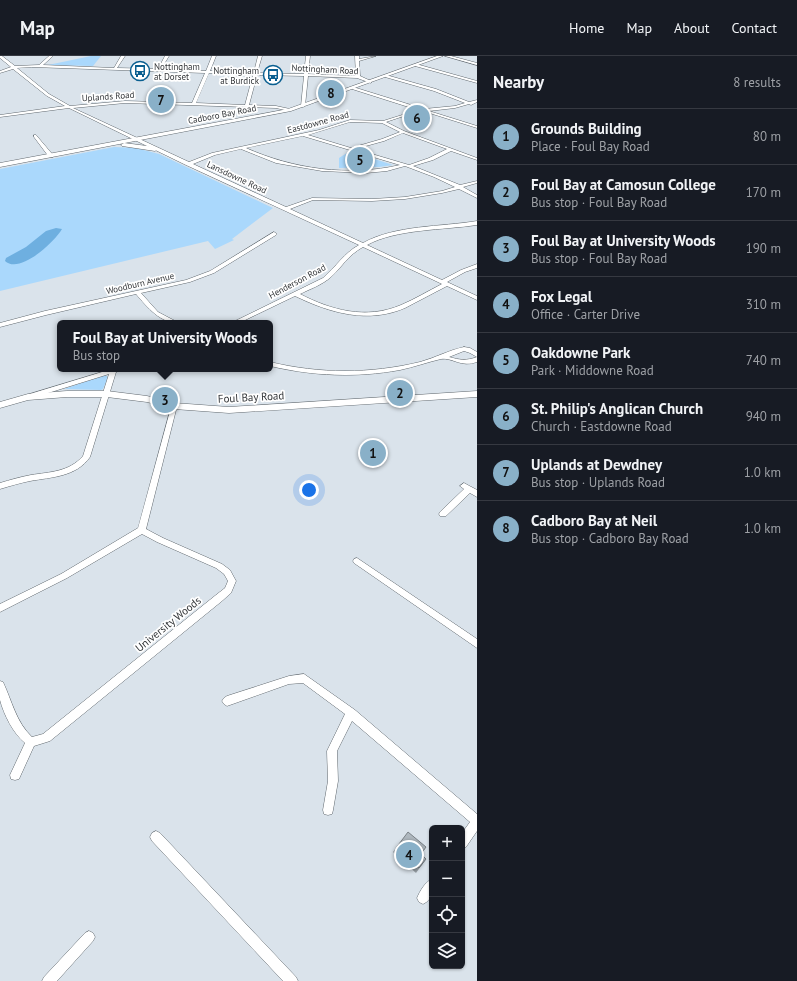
<!DOCTYPE html>
<meta charset="utf-8">
<style>
:root{--surface:#171b24;--page:#242831;--text:#f1f3f6;--muted:#9ea1a6;--line:#363941;--accent:#89b0c8}
body{margin:0;font-family:"PT Sans",sans-serif;background:var(--page);color:var(--text)}
.controls{position:absolute;right:12px;bottom:12px;display:grid;overflow:hidden;border-radius:6px;box-shadow:0 1px 3px #0004}
.controls button{width:36px;height:36px;display:grid;place-items:center;padding:0;border:0;border-bottom:1px solid var(--line);background:var(--surface);color:var(--text);font:20px sans-serif}
.you{position:absolute;left:309px;top:434px;width:14px;height:14px;margin:-10px;border:3px solid #fff;border-radius:50%;background:#1a73e8;box-shadow:0 0 0 6px #1a73e833}
.badge{display:grid;place-items:center;width:26px;height:26px;border-radius:50%;background:var(--accent);color:#111;font-size:13px;font-weight:700}
.pin{position:absolute;translate:-50% -50%;border:2px solid #fff;box-shadow:0 1px 4px #0006}
.popup{position:absolute;left:57px;top:264px;width:216px;height:52px;box-sizing:border-box;display:grid;place-content:center;border-radius:6px;background:var(--surface);filter:drop-shadow(0 1px 3px #0005);font-size:13px;white-space:nowrap;color:var(--muted)}
.popup b{font-size:15px;color:var(--text)}
.popup::after{content:'';position:absolute;left:50%;top:100%;margin-left:-8px;border:8px solid transparent;border-top-color:var(--surface)}
.list{margin:0;padding:0;list-style:none}
h2{display:flex;justify-content:space-between;align-items:center;height:52px;margin:0;padding:0 16px;font-size:17px}
h2 small{font-size:13px;font-weight:400;color:var(--muted)}
.list li{display:grid;grid-template-columns:26px 1fr auto;gap:12px;align-items:center;box-sizing:border-box;height:56px;padding:0 16px;border-top:1px solid var(--line)}
.list b{display:block;font-size:15px;white-space:nowrap}
.list p{margin:0;font-size:13px;white-space:nowrap;color:var(--muted)}
.list em{font-size:13px;font-style:normal;color:var(--muted)}
.icon{flex:none;width:22px;height:22px;fill:none;stroke:currentColor;stroke-width:2;stroke-linecap:round;stroke-linejoin:round}
.map{position:relative;flex:none;width:477px;height:925px;overflow:hidden}
header{display:flex;align-items:center;gap:24px;box-sizing:border-box;height:56px;padding:0 20px;background:var(--surface);border-bottom:1px solid var(--line)}
header strong{font-size:19px}
nav{display:flex;gap:22px;margin-inline-start:auto;font-size:14px}
main{display:flex}
aside{flex:1;background:var(--surface)}
.map>svg:first-child{display:block}
</style>
<header>
<strong>Map</strong>
<nav><a>Home</a><a>Map</a><a>About</a><a>Contact</a></nav>
</header>
<main>
<div class="map">
<svg width="477" height="925" viewBox="0 0 477 925">
<rect width="100%" height="100%" fill="#dae3eb"/>
<g fill="#aad8fc">
<path d="M91,0H101L93,10L48,9Z"/>
<path d="M114,91L136,92L159,98L273,152L232,183L234,184L215,193L208,185L0,235V113Z"/>
<path d="M350,95L393,109L379,111L339,112V102Z"/>
<path d="M105,319L108,321L103,333L101,334L64,333Z"/>
</g>
<path fill="#6eafe0" d="M56,172L62,173C55,185 20,219 5,205L6,202L26,191L46,175Z"/>
<g fill="none" stroke-linecap="round" stroke-linejoin="round">
<defs>
<g id="minor">
<path d="M0,0H2L15,10L39,9L49,0H53L43,9L114,12L121,0H125L117,12L158,13L165,0H169L161,13L206,15L212,0H216L210,15L254,16L258,0H262L257,17L304,18L306,0H310L308,18L356,20L355,0H359V3L376,0L359,5L360,20L371,25V27L357,22L308,20L305,50L303,51L301,50L304,20L257,19L249,49L276,50L290,53L289,55L276,52L125,47L73,52L189,106L212,97L319,74L350,64L383,65L418,54L352,33L353,31L424,53L455,50L465,47L434,35L385,21L386,19L436,33L469,46L477,44V46L471,49L469,48L455,52L429,55L477,70V72L423,55L416,56L386,66L404,75L477,102V104L451,95L433,104L413,110L460,129L477,125V127L463,131L477,139V142L459,133L442,137L405,143L372,145L313,144L290,153L363,187C395,169 441,171 477,165V169C444,174 396,173 367,189L442,224L461,214L477,208V212L465,216L447,226L477,240V244L447,230C433,237 419,245 405,252C368,268 330,257 295,240L239,267H231L323,222C336,211 344,197 359,189L186,109L69,52L0,61V59L65,50L47,40L13,13L0,17V15L11,11L0,2ZM32,11L205,17L192,47L125,45L70,50L49,38L17,12ZM209,17L253,19L245,49L196,47ZM350,66L382,67L400,76L382,83L351,92L308,79ZM403,77L447,93L429,102L409,109L355,93L384,85ZM303,80L400,109C349,121 293,113 246,92ZM241,93L276,107L322,115L366,117L387,115L405,110L434,121L455,131L442,135L405,141L372,143L312,142L286,151L193,108L215,99ZM363,191L440,227L442,228C428,235 415,243 401,249C366,264 331,254 300,238C310,233 322,229 331,221C343,210 347,200 363,191Z"/>
<path d="M445,0H451L477,7V9Z"/>
<path d="M416,8L477,25V27L415,10Z"/>
<path d="M34,79H36L53,99V101H49L34,81Z"/>
<path d="M274,176L277,178L276,179L214,217L190,226L141,237L158,256L179,267C160,267 148,252 136,238L46,259L0,271V267L45,255L186,224L210,215Z"/>
<path d="M464,291L470,292L477,296V301L470,297L464,295L449,301C460,304 466,305 477,301V306C461,312 452,301 441,303C428,306 414,311 400,314C356,322 313,320 270,310V306C320,318 370,318 420,306C435,302 449,294 464,291Z"/>
<path d="M112,313H122L116,316L90,401C76,421 52,421 30,425C20,427 10,430 0,433V427C10,424 20,421 31,419C50,416 69,416 83,400L109,318L32,342L29,340L30,338Z"/>
<path d="M172,348H174L177,350L146,473L163,482L222,508L230,514L236,525L231,537L222,545L50,685L34,690L19,723L15,724L11,723L10,719L25,687C13,677 4,659 0,644C0,638 0,631 0,625L3,626C12,645 16,666 32,681L43,678L216,539L225,532L228,525L224,518L216,512L157,486L142,478L67,522L0,556V548L61,518L138,472Z"/>
<path d="M464,427L477,434V441L470,437L446,460H440L439,458L440,456L464,433L460,430Z"/>
<path d="M357,502L477,583V592L354,507L353,505L354,503Z"/>
<path d="M304,618L355,654L477,758V775L466,791L462,793V777L470,766L352,665L337,695L338,725L333,754L332,758L328,759L324,758L323,754L328,725L327,695L345,658L303,627L289,628L227,650L224,648L222,645L224,642L227,640L289,620Z"/>
<path d="M156,775L160,777L296,921L298,925H283L152,785L150,781L152,777Z"/>
<path d="M432,823C432,833 434,843 423,848L419,846L417,842C420,835 425,826 432,823Z"/>
<path d="M89,875L93,877L95,881L93,885L57,925H42L44,921L85,877Z"/>
</g>
<g id="major">
<path d="M437,0H443L291,55L0,111V107L288,53Z"/>
<path d="M124,87L155,91L158,93L155,95L122,90L121,89Z"/>
<path d="M67,335H107L147,340L174,347L229,351L477,335V341L229,357L174,353L147,346L107,341H67L28,344L0,352V346L28,338Z"/>
</g>
</defs>
<use href="#minor" stroke="#60686e" stroke-width="1"/>
<use href="#major" stroke="#60686e" stroke-width="1"/>
<use href="#minor" fill="#fff" fill-rule="evenodd"/>
<use href="#major" fill="#fff" fill-rule="evenodd"/>
</g>
<g fill="#969ea4">
<path d="M364,389L386,401L385,405L374,406L373,403L365,401L363,394Z"/>
<path d="M396,792L421,798L426,803L416,817L393,796Z"/>
</g>
<g fill="#afb8bf" stroke="#7a8186">
<path d="M382,388L386,401H375L374,398L366,396L364,389Z"/>
<path d="M408,776L426,791L421,798L426,803L419,812L396,792Z"/>
</g>
<defs>
<symbol id="bus-ring" viewBox="-11 -11 22 22"><circle r="9.5" fill="#fff" stroke="#0a5f90" stroke-width="1.5"/><path d="M-5-6H5V4H4V6H2V4H-2V6H-4V4H-5ZM-3.5-4V0h7V-4ZM-3.5 1.2v1.5H-2V1.2ZM2 1.2v1.5H3.5V1.2Z" fill="#0a5f90"/></symbol>
</defs>
<g fill-rule="evenodd">
<use href="#bus-ring" x="129" y="4" width="22" height="22"/>
<use href="#bus-ring" x="262" y="8" width="22" height="22"/>
</g>
<g text-anchor="middle" dominant-baseline="central" stroke-width="3.5" stroke-linejoin="round" paint-order="stroke">
<g font-size="9" fill="#323538" stroke="#fff" text-anchor="start">
<text x="154" y="10">Nottingham<tspan x="154" dy="10">at Dorset</tspan></text>
<text x="259" y="14" text-anchor="end">Nottingham<tspan x="259" dy="10">at Burdick</tspan></text>
</g>
<g font-size="9" fill="#323538" stroke="#fff">
<text transform="translate(325 13) rotate(3)">Nottingham Road</text>
<text transform="translate(108 40) rotate(-4)">Uplands Road</text>
<text transform="translate(222 58) rotate(-11)">Cadboro Bay Road</text>
<text transform="translate(318 66) rotate(-15)">Eastdowne Road</text>
<text transform="translate(237 121) rotate(25)">Lansdowne Road</text>
<text transform="translate(297 225) rotate(-28)">Henderson Road</text>
<text transform="translate(140 227) rotate(-13)">Woodburn Avenue</text>
</g>
<g font-size="11" fill="#323538" stroke="#fff">
<text transform="translate(251 341) rotate(-3)">Foul Bay Road</text>
<text transform="translate(168 568) rotate(-39)">University Woods</text>
</g>
</g>
</svg>
<div class="controls">
<button>+</button>
<button>−</button>
<button><svg class="icon" aria-label="locate" viewBox="0 0 24 24"><circle cx="12" cy="12" r="6"/><path d="M12 2v4M12 18v4M2 12h4M18 12h4"/></svg></button>
<button><svg class="icon" aria-label="layers" viewBox="0 0 24 24"><path d="M12 4l9 5-9 5-9-5zM3 14l9 5 9-5"/></svg></button>
</div>
<div class="you"></div>
<div class="pin badge" style="left:373px;top:397px">1</div>
<div class="pin badge" style="left:400px;top:337px">2</div>
<div class="pin badge" style="left:165px;top:344px">3</div>
<div class="popup"><b>Foul Bay at University Woods</b>Bus stop</div>
<div class="pin badge" style="left:409px;top:799px">4</div>
<div class="pin badge" style="left:360px;top:104px">5</div>
<div class="pin badge" style="left:417px;top:62px">6</div>
<div class="pin badge" style="left:161px;top:44px">7</div>
<div class="pin badge" style="left:331px;top:37px">8</div>
</div>
<aside>
<h2>Nearby<small>8 results</small></h2>
<ul class="list">
<li><span class="badge">1</span><div><b>Grounds Building</b><p>Place · Foul Bay Road</p></div><em>80 m</em></li>
<li><span class="badge">2</span><div><b>Foul Bay at Camosun College</b><p>Bus stop · Foul Bay Road</p></div><em>170 m</em></li>
<li><span class="badge">3</span><div><b>Foul Bay at University Woods</b><p>Bus stop · Foul Bay Road</p></div><em>190 m</em></li>
<li><span class="badge">4</span><div><b>Fox Legal</b><p>Office · Carter Drive</p></div><em>310 m</em></li>
<li><span class="badge">5</span><div><b>Oakdowne Park</b><p>Park · Middowne Road</p></div><em>740 m</em></li>
<li><span class="badge">6</span><div><b>St. Philip's Anglican Church</b><p>Church · Eastdowne Road</p></div><em>940 m</em></li>
<li><span class="badge">7</span><div><b>Uplands at Dewdney</b><p>Bus stop · Uplands Road</p></div><em>1.0 km</em></li>
<li><span class="badge">8</span><div><b>Cadboro Bay at Neil</b><p>Bus stop · Cadboro Bay Road</p></div><em>1.0 km</em></li>
</ul>
</aside>
</main>
